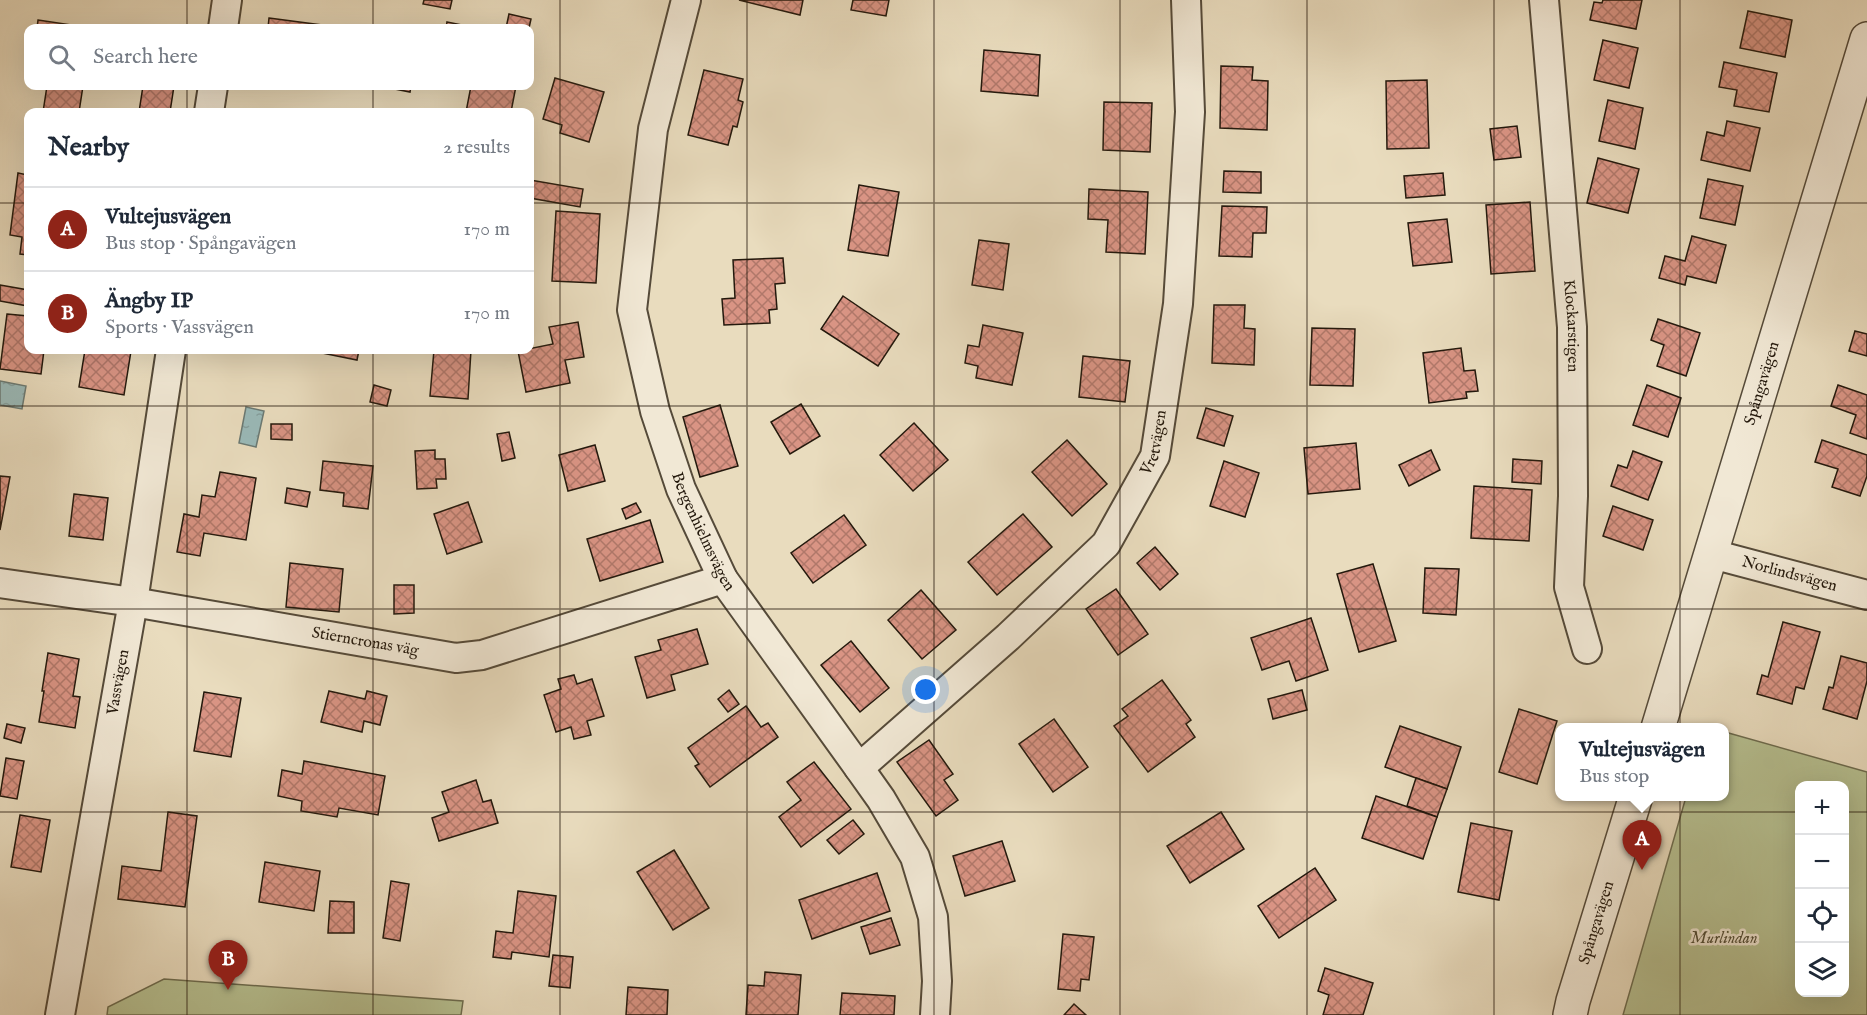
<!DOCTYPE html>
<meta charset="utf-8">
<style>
:root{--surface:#fff;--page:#f2f2f3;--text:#1f2937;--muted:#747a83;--line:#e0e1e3;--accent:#8f2418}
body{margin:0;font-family:"IM FELL English",serif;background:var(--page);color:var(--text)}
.controls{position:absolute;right:18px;bottom:18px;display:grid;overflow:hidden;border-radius:12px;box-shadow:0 6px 24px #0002}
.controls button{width:54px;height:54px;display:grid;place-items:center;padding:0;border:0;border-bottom:2px solid var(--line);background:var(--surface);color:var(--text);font:30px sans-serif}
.you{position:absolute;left:926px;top:690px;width:21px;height:21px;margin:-15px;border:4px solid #fff;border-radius:50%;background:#1a73e8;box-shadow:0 0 0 9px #1a73e833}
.badge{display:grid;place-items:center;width:39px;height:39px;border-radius:50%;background:var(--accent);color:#fff;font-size:20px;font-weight:700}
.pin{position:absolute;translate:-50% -50px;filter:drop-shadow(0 2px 3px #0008)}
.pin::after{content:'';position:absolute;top:32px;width:21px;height:18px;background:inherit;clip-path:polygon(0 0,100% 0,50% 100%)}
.popup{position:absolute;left:1555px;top:723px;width:174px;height:78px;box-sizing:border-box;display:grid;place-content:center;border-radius:12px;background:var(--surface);filter:drop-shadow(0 2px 4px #0005);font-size:20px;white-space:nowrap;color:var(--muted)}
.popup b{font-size:22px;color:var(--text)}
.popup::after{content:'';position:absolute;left:50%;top:100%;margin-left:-12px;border:12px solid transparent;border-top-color:var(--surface)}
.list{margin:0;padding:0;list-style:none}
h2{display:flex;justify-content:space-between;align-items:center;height:78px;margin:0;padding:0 24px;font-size:26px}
h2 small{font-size:20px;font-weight:400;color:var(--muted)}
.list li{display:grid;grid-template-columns:39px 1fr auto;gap:18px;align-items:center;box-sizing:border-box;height:84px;padding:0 24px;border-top:2px solid var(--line)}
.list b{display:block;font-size:22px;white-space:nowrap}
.list p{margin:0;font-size:20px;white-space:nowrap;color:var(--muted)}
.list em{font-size:20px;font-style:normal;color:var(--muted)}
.icon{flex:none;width:33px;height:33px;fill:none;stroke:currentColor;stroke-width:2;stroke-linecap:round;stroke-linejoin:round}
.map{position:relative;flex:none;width:1867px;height:1015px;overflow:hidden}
.search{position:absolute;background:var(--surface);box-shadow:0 6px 24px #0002;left:24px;top:24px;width:510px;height:66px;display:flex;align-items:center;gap:15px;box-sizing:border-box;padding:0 21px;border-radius:12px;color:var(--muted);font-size:22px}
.panel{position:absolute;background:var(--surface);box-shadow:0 6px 24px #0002;left:24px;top:108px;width:510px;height:246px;border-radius:12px}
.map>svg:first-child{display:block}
</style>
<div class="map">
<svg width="1867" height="1015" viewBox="0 0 1867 1015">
<defs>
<pattern id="water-ripples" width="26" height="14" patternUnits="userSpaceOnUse" patternTransform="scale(1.5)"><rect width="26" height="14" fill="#9abab9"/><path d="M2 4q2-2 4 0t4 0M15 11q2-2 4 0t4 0" fill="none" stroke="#859f9e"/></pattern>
<pattern id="building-cross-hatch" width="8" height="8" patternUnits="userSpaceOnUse" patternTransform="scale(1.5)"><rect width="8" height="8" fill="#d99484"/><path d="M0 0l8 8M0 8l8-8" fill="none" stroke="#b0786a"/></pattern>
</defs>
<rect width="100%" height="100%" fill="#e9dcbe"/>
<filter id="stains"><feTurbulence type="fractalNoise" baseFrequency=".00333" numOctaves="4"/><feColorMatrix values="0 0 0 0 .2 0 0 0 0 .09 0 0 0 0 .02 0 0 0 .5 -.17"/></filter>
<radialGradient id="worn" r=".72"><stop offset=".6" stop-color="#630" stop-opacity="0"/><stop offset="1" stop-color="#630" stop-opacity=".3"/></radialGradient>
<g fill="#b6c091" stroke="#6d6c4f" stroke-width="1.5" fill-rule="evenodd">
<path d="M1725,732L1867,772V1015H1623L1686,797L1724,796ZM1800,786H1844V992H1800Z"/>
<path d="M164,979L463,1001L461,1015H107L108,1007Z"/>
</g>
<g fill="url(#water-ripples)" stroke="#6b7a74" stroke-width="1.5">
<path d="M0,381L26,386L22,409L0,405Z"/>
<path d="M246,407L264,411L256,447L239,443Z"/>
</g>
<g fill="url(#building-cross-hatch)" stroke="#24190d" stroke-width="1.5">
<path d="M424,0H452L450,9L423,4Z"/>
<path d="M739,0H803L800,15Z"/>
<path d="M853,0H889L886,16L851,10Z"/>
<path d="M1603,0H1642L1636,29L1590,20L1594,2L1602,3Z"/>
<path d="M1748,11L1792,20L1785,57L1740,48Z"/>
<path d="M509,14L531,19L529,28H506Z"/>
<path d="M269,18L337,27V28H268Z"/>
<path d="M38,20L72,25L71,28H37Z"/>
<path d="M447,22L467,26L466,28H446Z"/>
<path d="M1603,40L1638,48L1629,88L1594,80Z"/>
<path d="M984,50L1040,55L1038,96L981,91Z"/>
<path d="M1724,62L1777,73L1769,112L1734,106L1737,90L1719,87Z"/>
<path d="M1221,66L1253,67L1252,80L1268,81L1267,130L1220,128Z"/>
<path d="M704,70L743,79L738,100L743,102L737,127L733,126L728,145L688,135Z"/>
<path d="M555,78L604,92L589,142L560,133L562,125L543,119Z"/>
<path d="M1427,80L1429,148L1387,149L1386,81Z"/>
<path d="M47,86H83L79,112H43Z"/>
<path d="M143,86H174L170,112H139Z"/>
<path d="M380,86H411L410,92Z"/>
<path d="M471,86H516L511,112H466Z"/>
<path d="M1608,100L1643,108L1635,149L1599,141Z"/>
<path d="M1104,102L1152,103L1150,152L1103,150Z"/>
<path d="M1727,121L1760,128L1750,171L1701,160L1707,132L1724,136Z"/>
<path d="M1517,126L1521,157L1494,160L1490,129Z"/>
<path d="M1598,158L1639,169L1628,213L1587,203Z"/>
<path d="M1224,171L1261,172V193L1223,192Z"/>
<path d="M18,173L28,175V255L20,254L22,237L10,235Z"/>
<path d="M1443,173L1445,195L1406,198L1404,176Z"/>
<path d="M1708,179L1743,186L1735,225L1700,218Z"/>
<path d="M530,180L583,189L580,207L530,198Z"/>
<path d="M859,185L899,192L888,256L848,250Z"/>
<path d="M1089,189L1148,192L1145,254L1106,252L1108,220L1088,219Z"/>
<path d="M1530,202L1535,271L1491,274L1486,205Z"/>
<path d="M1222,206L1267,207L1266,233H1253L1252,257L1219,256Z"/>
<path d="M556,211L600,214L596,283L552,281Z"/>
<path d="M1447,219L1452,262L1413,266L1408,223Z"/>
<path d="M1692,236L1726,245L1716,283L1687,276L1685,285L1659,278L1665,256L1685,261Z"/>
<path d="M979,240L1009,244L1003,290L972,285Z"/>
<path d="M783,258L785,283L775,284L777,309L769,310L770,323L724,325L722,299L735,298L733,260Z"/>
<path d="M0,285L28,290V306L0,301Z"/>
<path d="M843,296L899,334L878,366L821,329Z"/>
<path d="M1214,305H1245L1244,328L1255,329L1254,365L1212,363Z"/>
<path d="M7,314L28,316V350H44L41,374L0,369Z"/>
<path d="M1658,319L1700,333L1686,376L1657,366L1664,345L1651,340Z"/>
<path d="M578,322L584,357L565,360L570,383L526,392L518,351L553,344L549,327Z"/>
<path d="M983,325L1023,333L1012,385L976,378L978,366L965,363L968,345L979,347Z"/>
<path d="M1312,328L1355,329L1353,386L1310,385Z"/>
<path d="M1855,331L1867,334V356L1849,351Z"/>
<path d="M1461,348L1464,371L1475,370L1478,391L1466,392L1467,398L1429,403L1423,353Z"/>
<path d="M85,350L131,351L124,395L79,387Z"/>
<path d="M318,350H359L357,360L317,352Z"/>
<path d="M434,350H471L468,399L430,396Z"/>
<path d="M1083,356L1130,361L1125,402L1079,397Z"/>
<path d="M374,385L391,390L387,406L370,402Z"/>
<path d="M1647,385L1681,398L1668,437L1633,425Z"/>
<path d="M1838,385L1867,395V439L1850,433L1856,415L1831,406Z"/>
<path d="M801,404L820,436L790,454L771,422Z"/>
<path d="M720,405L738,466L700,477L683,417Z"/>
<path d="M1206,408L1233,416L1224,446L1197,438Z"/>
<path d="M914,423L948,460L913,491L880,455Z"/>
<path d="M271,424H292V440L271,439Z"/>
<path d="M509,432L515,458L502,461L497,434Z"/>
<path d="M1067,440L1107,484L1072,516L1032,472Z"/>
<path d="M1822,440L1867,455V476L1860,496L1832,487L1838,469L1815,462Z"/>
<path d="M1356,443L1360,489L1308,494L1304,448Z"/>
<path d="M595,445L605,481L568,491L559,455Z"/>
<path d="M435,450V459H445L446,479H436L437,488L417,489L415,451Z"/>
<path d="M1431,450L1440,470L1409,486L1399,465Z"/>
<path d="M1633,451L1662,462L1648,500L1611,486L1618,465L1627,468Z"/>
<path d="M1513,459L1542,461L1541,484L1512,482Z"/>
<path d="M323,461L373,466L368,509L343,506L344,493L320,490Z"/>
<path d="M1224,461L1259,473L1245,517L1210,506Z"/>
<path d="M220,472L256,478L246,540L204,533L200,556L177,552L184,514L199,517L202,495L215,497Z"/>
<path d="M0,476L10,477L0,530Z"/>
<path d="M1474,486L1532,490L1529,541L1471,538Z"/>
<path d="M287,488L310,492L307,507L285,503Z"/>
<path d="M74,494L108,498L103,540L69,536Z"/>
<path d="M468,502L482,542L447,554L434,514Z"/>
<path d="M636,503L641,512L626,519L622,509Z"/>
<path d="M1613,506L1653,520L1643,550L1603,536Z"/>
<path d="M1023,514L1052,547L997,595L968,562Z"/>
<path d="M844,515L866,545L813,583L791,553Z"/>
<path d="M650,520L663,562L600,581L587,539Z"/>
<path d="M1155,547L1178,574L1160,590L1137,563Z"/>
<path d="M290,563L343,569L339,612L286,607Z"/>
<path d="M1373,564L1396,641L1359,652L1337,574Z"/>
<path d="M1425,568L1459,569L1456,615L1423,613Z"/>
<path d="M394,585H414V613L394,614Z"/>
<path d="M1116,589L1148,634L1118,655L1086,609Z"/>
<path d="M921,590L956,630L922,659L888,620Z"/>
<path d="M1311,618L1328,670L1296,681L1289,661L1262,670L1251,638Z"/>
<path d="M1783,622L1820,632L1804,689L1796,687L1792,704L1757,694L1762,675L1768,677Z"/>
<path d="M697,629L708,664L671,675L675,690L647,698L635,657L661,650L658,640Z"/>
<path d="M851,641L889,688L860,712L821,665Z"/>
<path d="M48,653L79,659L73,696L80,697L75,728L39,722L44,691H42Z"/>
<path d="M1841,656L1867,663V681L1857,719L1823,709L1829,687L1833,688Z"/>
<path d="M574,675L577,684L592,679L604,716L587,721L591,735L574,739L571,727L556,732L544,695L561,689L558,679Z"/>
<path d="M1162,680L1191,720L1186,724L1195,737L1148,772L1114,726L1128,716L1122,709Z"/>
<path d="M729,690L739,704L728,712L718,699Z"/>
<path d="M1302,690L1307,710L1273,719L1268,699Z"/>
<path d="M329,691L365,699L367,691L387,696L380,725L364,721L362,732L321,722Z"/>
<path d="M204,692L241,698L231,757L194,751Z"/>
<path d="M746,706L761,727L768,723L778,737L710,787L695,766L699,764L688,748Z"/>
<path d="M1519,709L1557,721L1537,784L1499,772Z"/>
<path d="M1054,719L1088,767L1053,792L1019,744Z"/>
<path d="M7,724L25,728L21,743L4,738Z"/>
<path d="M1400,726L1461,747L1447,789L1385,767Z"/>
<path d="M929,740L953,774L944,780L958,800L936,816L897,762Z"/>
<path d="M6,758L24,761L17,799L0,796Z"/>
<path d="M304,761L385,776L378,815L339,808L337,817L301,811L302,801L278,796L282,770L302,774Z"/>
<path d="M814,762L851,809L801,847L779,817L801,800L787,782Z"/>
<path d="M1416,778L1447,789L1437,817L1407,806Z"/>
<path d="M476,780L483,802L491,800L498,823L439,841L432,818L449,812L442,792Z"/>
<path d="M1376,796L1437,817L1423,859L1362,838Z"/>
<path d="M168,812L197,816L185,907L118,899L122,866L161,871Z"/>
<path d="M1221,812L1244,849L1190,883L1167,846Z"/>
<path d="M20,815L50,820L41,872L11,867Z"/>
<path d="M853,820L864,834L839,854L827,840Z"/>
<path d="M1471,823L1512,831L1499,900L1458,892Z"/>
<path d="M1002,841L1015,881L965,896L953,856Z"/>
<path d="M674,850L709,908L673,930L637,872Z"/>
<path d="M265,862L320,871L314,911L259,902Z"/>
<path d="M1315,868L1336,900L1279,938L1258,906Z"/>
<path d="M877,873L890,911L812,939L799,900Z"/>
<path d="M391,881L409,884L400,941L383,938Z"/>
<path d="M518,891L556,896L549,957L512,952L511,959L493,957L496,931L513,933Z"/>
<path d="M330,901L354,902V933H328Z"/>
<path d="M891,918L900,945L870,954L861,927Z"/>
<path d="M1063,934L1094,937L1089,980L1081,979L1080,991L1058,989Z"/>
<path d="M553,955L573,957L570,988L549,986Z"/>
<path d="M1325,968L1373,983L1363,1015H1323L1329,995L1318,991Z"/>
<path d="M765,972L801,975L798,1015H746L748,985L764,986Z"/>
<path d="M628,987L668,990L667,1015H626Z"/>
<path d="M842,993L895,996L894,1015H840Z"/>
<path d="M1074,1004L1086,1015H1064Z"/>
</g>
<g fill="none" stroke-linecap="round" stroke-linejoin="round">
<defs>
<g id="minor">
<path id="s1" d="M686,0L653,129L632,310L655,411L681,489L723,579L859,768L881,799L915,857L933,917L937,981L935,1015"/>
<path id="s2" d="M1544,0L1572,327L1573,496L1569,587L1587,649"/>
<path d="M223,28L227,0"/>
<path d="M209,112L213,86"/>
<path id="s3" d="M1712,554L1867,595"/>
<path id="s4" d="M0,583L133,602L456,658L482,655L723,579"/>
<path id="s5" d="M859,768L1008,637L1106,544L1155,456L1178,304L1190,112L1186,0"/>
<path id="s6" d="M60,1015L133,602L171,350"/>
</g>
<g id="tertiary">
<path id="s7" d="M1658,728L1867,39"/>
<path id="s8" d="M1570,1015L1573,1001L1636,796"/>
</g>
</defs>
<use href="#minor" stroke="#554a39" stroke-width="32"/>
<use href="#tertiary" stroke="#554a39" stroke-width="36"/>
<use href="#minor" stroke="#f1e8d5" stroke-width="28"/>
<use href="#tertiary" stroke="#f1e8d5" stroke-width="33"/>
</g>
<path fill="none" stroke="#24190d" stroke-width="1.5" stroke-opacity="0.55" d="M187,0V28M373,0V28M560,0V1015M747,0V1015M934,0V1015M1120,0V1015M1307,0V1015M1494,0V1015M1680,0V1015M187,86V112M373,86V112M0,203H28M530,203H1867M187,350V1015M373,350V1015M0,406H1867M0,609H1867M0,812H1800M1844,812H1867"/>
<g text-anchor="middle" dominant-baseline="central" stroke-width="5" stroke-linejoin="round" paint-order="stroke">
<g font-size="16" fill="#24190d" stroke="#f1e8d5">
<text stroke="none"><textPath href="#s2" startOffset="327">Klockarstigen</textPath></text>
<text stroke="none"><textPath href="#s7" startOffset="360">Spångavägen</textPath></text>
<text stroke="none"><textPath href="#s5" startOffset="447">Vretvägen</textPath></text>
<text stroke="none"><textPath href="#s1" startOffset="549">Bergenhielmsvägen</textPath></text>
<text stroke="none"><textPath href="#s3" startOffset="80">Norlindsvägen</textPath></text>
<text stroke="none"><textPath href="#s4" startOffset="370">Stierncronas väg</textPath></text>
<text stroke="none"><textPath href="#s6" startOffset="338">Vassvägen</textPath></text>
<text stroke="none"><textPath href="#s8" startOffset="96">Spångavägen</textPath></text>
</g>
<g font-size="16" font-style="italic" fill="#504b35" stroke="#f1e8d5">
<text x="1724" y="939">Murlindan</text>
</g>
</g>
<rect width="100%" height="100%" filter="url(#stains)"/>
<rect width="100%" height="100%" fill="url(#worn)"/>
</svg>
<div class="controls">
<button>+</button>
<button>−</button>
<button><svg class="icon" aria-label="locate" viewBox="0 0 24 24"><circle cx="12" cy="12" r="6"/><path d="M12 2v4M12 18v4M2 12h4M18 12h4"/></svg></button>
<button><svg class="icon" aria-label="layers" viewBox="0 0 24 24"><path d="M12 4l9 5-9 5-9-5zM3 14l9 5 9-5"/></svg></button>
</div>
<div class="you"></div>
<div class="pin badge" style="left:1642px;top:870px">A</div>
<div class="popup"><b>Vultejusvägen</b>Bus stop</div>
<div class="pin badge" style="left:228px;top:990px">B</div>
<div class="search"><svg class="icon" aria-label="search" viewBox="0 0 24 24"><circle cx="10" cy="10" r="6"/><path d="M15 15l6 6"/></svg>Search here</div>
<section class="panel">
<h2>Nearby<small>2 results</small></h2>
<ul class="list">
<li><span class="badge">A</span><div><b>Vultejusvägen</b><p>Bus stop · Spångavägen</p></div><em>170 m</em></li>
<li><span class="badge">B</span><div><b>Ängby IP</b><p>Sports · Vassvägen</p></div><em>170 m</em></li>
</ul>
</section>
</div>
